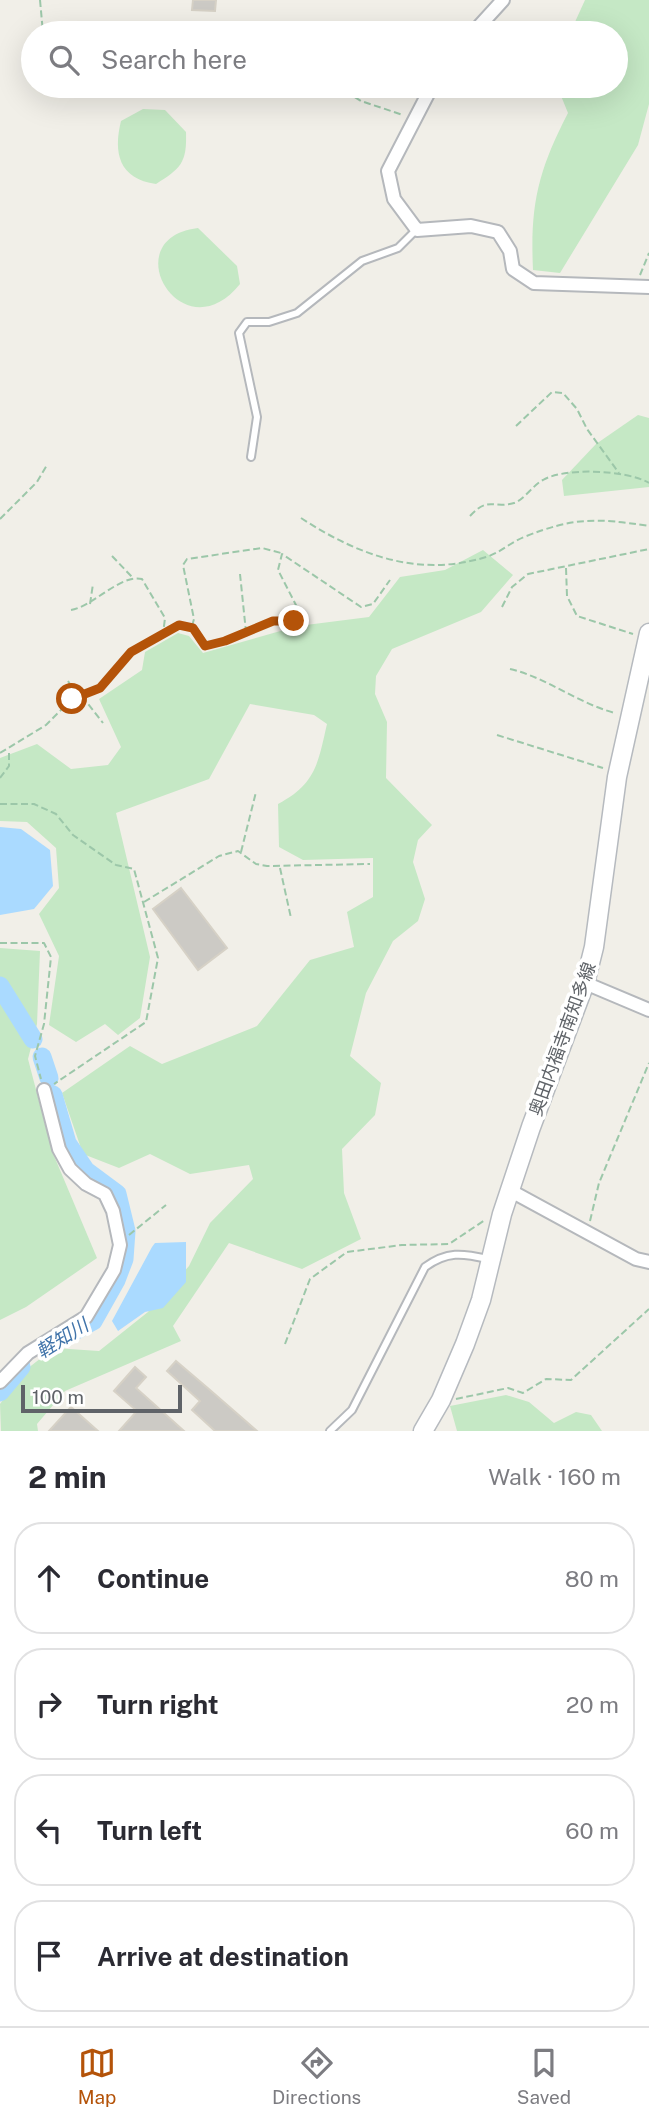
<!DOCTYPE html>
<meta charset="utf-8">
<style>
:root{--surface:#fff;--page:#f7f7f7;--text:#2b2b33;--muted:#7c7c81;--line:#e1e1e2;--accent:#b45309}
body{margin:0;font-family:"Public Sans","Noto Sans JP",sans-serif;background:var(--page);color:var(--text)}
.scale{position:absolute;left:21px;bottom:18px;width:161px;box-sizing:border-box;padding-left:7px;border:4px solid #5f6368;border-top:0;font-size:19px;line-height:24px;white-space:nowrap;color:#5f6368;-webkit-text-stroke:5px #fff;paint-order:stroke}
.stop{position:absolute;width:21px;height:21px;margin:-16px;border:5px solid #b45309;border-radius:50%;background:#fff}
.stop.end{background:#b45309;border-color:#fff;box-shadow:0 2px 7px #0008}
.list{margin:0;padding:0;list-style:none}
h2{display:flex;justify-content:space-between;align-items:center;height:91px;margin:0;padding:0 28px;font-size:30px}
h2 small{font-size:23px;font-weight:400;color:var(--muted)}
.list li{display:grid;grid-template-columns:46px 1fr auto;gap:21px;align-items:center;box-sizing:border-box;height:112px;margin:0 14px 14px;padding:0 14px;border:2px solid var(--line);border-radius:28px}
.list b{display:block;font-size:26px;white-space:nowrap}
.list em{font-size:23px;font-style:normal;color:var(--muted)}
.icon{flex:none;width:38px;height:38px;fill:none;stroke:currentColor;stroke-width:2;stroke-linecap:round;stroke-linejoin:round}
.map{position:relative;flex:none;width:649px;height:1431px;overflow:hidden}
.search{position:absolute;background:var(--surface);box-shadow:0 7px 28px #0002;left:21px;right:21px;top:21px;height:77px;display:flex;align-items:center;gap:18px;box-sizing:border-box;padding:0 24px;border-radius:38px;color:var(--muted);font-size:26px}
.sheet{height:595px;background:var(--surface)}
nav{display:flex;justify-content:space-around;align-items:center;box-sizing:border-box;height:98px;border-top:2px solid var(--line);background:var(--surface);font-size:19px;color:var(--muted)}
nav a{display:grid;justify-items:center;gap:4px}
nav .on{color:var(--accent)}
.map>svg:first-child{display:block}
</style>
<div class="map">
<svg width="649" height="1431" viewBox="0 0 649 1431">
<rect width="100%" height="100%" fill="#f1efe8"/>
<g fill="#c5e8c5">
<path d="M585,0H649V104L638,145L560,273L533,270C530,205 538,171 568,113L557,86H616V33H570Z"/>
<path d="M143,109L165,110L186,132C187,163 181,168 156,184C119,179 113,153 121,121Z"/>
<path d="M198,228L237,266L240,284C182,356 113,238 198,228Z"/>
<path d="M638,415L649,418V487L564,496L562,480L596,444Z"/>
<path d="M483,550L513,575L481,612L392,649L376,676L375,694L387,722L386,778L432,825L418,840L413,862L425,899L418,921L393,941L366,993L350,1056L381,1083L375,1115L342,1149L344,1193L361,1239L302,1269L229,1243L173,1326L181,1341L65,1391L37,1424L38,1431H1L0,1404L23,1372L54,1348L99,1351L148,1312L189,1266L210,1223L253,1179L249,1165L190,1174L150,1154L119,1168L83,1154L62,1093L130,1046L162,1064L257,1026L310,960L354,947L347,912L373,897V858L303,860L279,847L278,804C316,784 318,763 327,724L314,715L250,704L209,779L116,813L150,957L140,1018L118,1035L105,1024L76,1042L49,1025L59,956L39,914L59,888L56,848L27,822L0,821V758L37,744L71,769L108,765L121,747L99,699L142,670L145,652L178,633L189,636L203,653L298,626L369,617L400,577L445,570Z"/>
<path d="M0,948L40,951L37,1024L28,1059L52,1151L97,1258L26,1307L0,1320Z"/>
<path d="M506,1395L529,1402L554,1423L576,1412L591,1415L602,1431H457L450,1406Z"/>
</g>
<g fill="#aadaff">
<path d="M0,827L21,829L50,850L53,886L34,909L0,915Z"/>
<path d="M186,1242V1282L163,1308L145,1312L118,1331L112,1321L152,1247L155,1243Z"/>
</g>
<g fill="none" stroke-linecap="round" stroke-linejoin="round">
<g stroke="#aadaff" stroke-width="19">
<path d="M0,986L33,1039"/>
<path d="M42,1057L49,1078"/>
<path d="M53,1095L67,1143L86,1171L117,1194L126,1231L124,1259L116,1280L93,1321L56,1341"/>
<path d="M0,1392L21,1367"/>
</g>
</g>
<g fill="#cccac5" stroke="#d6d1c6" stroke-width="2">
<path d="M193,0H216L215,11L192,10Z"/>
<path d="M181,888L227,948L198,970L153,909Z"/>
<path d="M176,1361L210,1390L257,1431H215L192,1410L200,1401L167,1371Z"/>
<path d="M135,1367L146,1377L136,1388L184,1431H119L137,1411L114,1391Z"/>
<path d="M71,1407L98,1431H49Z"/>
</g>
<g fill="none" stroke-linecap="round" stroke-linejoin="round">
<defs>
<g id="lane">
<path d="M251,457L257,417L239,333L247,322H269L297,313L362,261L398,248L416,230"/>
<path d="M330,1431L352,1410L425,1267C447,1251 462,1253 488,1259"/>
</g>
<g id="street">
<path d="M473,33L503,0"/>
<path d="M432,86L388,171L394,199L417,230L471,226L498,232L510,251L513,269L534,283L649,287"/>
<path d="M585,983L649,1010"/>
<path d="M511,1191L636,1259L649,1262"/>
<path d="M0,1382L28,1353L86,1317L114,1270L120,1245L113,1211L105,1194L86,1184L70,1169L59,1149L44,1090"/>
</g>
<path id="secondary" d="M423,1431L441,1400L465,1344L481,1300L502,1214L531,1127L585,983L594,947L617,777L649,633"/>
</defs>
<use href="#lane" stroke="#b5b8bc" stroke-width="10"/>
<use href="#street" stroke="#b5b8bc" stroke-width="16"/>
<use href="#secondary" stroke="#b6babf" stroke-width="21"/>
<g stroke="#9cc7a9" stroke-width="2" stroke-dasharray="7 3.5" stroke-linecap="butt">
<path d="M40,0L43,33"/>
<path d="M337,86L361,101L403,115"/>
<path d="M640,275L649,253"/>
<path d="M516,426L552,392L563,393L577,409L587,429L619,473"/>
<path d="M470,516C488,496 493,509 514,503C524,500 533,485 543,480C565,467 627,470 649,483"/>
<path d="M301,518C358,555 418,578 486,557C500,553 511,542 524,537C574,517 597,518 649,526"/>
<path d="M0,519L37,482L47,465"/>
<path d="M112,556L133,578"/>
<path d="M566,568L567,596L577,616L633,634"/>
<path d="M240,574L246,632"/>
<path d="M90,604L93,584"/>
<path d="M502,607L512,587L528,574L649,549"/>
<path d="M71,610C94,606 120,574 142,579L165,618L163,634"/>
<path d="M192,626L194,619L183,565L187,559L262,548L281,553"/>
<path d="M510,669C548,678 577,703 615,713"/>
<path d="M68,681L77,695"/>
<path d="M82,696L103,723"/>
<path d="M497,735L603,768"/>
<path d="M0,753L46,725L72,699L106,684L138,647L179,625L193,628L205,646L225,641L273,621H294L298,609L278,570L282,554L361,607L373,604L390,580"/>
<path d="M0,778L9,766V751"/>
<path d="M0,804H34L56,814L73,835L116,865L134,869L158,958L146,1022L54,1084"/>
<path d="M241,852L256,792"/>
<path d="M280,868L291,918"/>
<path d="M144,902L219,856L238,851L256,864L267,866L370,864"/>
<path d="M0,943H44L51,957L44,1024L35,1056L41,1079"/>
<path d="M590,1221L599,1183L649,1063"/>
<path d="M129,1235L166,1205"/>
<path d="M285,1344L310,1279L347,1252L402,1245L449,1244L485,1220"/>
<path d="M456,1399L508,1388L523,1393L546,1379L571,1380L649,1309"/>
</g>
<use href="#lane" stroke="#fff" stroke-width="6"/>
<use href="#street" stroke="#fff" stroke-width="12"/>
<use href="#secondary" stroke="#fff" stroke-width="18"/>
</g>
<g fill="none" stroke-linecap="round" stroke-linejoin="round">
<path stroke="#b45309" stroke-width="9" d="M72,699L100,688L131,652L179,625L193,628L205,646L225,641L273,621H294"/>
</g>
<g text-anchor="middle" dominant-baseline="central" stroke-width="7" stroke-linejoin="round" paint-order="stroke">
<g font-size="18" fill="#5f6368" stroke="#fff">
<text transform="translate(562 1039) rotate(-70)">奥田内福寺南知多線</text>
</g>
<g font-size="19" font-style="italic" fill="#4174aa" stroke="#fff">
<text transform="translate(62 1338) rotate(-32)">軽知川</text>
</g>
</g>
</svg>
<div class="scale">100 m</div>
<div class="stop" style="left:72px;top:699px"></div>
<div class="stop end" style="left:294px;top:621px"></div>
<div class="search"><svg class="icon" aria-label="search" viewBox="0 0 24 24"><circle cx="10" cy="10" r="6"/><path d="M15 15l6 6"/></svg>Search here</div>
</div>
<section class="sheet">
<h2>2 min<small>Walk · 160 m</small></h2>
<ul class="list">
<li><svg class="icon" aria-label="ahead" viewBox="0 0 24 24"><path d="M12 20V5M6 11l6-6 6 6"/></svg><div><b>Continue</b></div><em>80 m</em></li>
<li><svg class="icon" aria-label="right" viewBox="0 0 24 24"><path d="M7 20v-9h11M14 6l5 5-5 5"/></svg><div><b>Turn right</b></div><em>20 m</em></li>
<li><svg class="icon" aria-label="left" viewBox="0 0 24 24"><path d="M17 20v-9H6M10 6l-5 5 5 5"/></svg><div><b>Turn left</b></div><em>60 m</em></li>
<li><svg class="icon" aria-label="arrive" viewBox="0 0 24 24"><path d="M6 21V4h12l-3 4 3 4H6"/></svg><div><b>Arrive at destination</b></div></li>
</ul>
</section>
<nav>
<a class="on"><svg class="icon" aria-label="map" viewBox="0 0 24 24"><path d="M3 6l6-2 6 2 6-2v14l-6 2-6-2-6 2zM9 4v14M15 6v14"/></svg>Map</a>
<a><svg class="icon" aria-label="directions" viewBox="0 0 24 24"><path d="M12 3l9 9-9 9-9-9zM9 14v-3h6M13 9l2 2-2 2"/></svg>Directions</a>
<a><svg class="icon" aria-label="saved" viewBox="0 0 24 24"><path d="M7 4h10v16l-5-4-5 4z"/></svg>Saved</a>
</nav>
